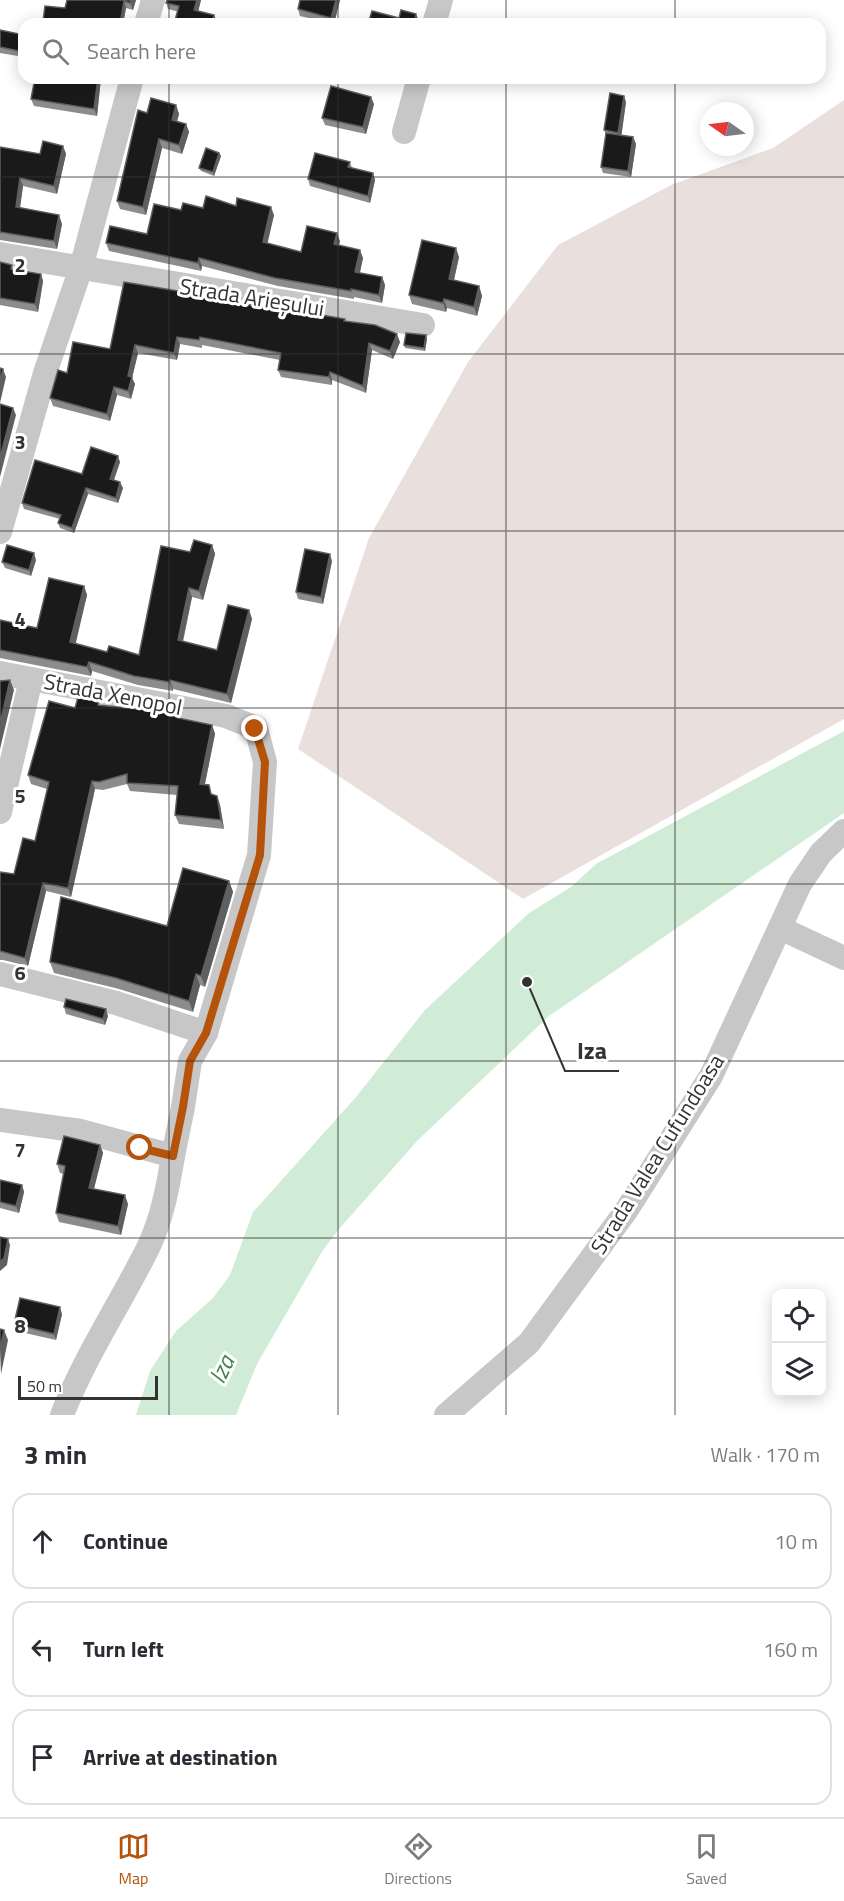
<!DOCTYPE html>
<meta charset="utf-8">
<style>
:root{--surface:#fff;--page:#f7f7f7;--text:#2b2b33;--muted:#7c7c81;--line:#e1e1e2;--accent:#b45309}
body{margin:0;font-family:"Titillium Web",sans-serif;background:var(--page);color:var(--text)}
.controls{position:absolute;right:18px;bottom:18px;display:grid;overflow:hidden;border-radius:12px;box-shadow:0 3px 15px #0003}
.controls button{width:54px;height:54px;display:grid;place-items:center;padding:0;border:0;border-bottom:2px solid var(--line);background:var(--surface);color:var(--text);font:30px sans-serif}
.compass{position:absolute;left:700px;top:102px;width:54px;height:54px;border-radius:50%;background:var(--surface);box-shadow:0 3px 15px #0003;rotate:284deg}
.scale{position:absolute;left:18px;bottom:15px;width:140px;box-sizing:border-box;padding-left:6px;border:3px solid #333;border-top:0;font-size:16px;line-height:21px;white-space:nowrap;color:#333;-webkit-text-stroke:4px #fff;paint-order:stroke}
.stop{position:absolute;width:18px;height:18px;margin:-14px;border:4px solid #b45309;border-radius:50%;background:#fff}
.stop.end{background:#b45309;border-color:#fff;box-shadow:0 2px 6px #0008}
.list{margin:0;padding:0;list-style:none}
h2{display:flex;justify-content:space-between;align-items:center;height:78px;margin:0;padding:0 24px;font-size:26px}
h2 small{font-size:20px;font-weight:400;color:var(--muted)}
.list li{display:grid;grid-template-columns:39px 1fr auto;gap:18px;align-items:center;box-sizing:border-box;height:96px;margin:0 12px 12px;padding:0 12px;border:2px solid var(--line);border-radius:18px}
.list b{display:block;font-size:22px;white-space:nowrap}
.list em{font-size:20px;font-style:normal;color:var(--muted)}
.icon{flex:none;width:33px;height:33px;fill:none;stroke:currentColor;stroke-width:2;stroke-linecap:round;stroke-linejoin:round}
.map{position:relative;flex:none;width:844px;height:1415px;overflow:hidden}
.search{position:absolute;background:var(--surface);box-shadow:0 3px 15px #0003;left:18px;right:18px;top:18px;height:66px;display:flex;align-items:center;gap:15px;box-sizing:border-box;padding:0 21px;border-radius:18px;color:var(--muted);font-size:22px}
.sheet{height:402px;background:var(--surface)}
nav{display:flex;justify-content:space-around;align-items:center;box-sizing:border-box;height:84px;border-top:2px solid var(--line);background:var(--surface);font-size:16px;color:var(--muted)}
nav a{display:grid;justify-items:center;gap:3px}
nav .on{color:var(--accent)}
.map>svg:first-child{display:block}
</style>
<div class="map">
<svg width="844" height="1415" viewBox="0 0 844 1415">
<rect width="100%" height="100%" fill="#fff"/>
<path fill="#e9e0dd" d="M844,100V719L523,899L298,749L369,538L468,362L558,245L671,185L773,148Z"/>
<path fill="#d0ecd6" d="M844,731V813L549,1016L418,1140L339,1229L323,1250L257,1364L236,1415H136L150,1371L176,1331L213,1298L230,1275L253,1212L356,1097L425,1010L529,913L571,887L596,864Z"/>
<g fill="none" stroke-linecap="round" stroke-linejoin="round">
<g stroke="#c7c7c7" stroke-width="24">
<path d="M146,24L153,0"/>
<path d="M434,24L441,0"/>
<path d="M404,132L419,78"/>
<path d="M0,254L423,325"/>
<path d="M0,532L45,373L81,268L132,78"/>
<path d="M0,673L226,716L256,728L265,762L259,855L206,1033L190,1061L183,1107L173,1156"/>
<path d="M0,812L31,679"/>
<path d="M780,928L844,958"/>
<path d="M0,974L116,1003L206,1033"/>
<path d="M0,1120L81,1131L173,1156C168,1187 162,1219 148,1248C120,1304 85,1356 62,1415"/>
<path d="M446,1415L529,1343L626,1211L711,1076L800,884L821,853L844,831"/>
</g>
</g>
<g fill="#8c8c8c">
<path d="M67,0H136L133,10L126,8L123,24H45L43,21L65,8Z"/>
<path d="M167,0H201L198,11L214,15L217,22L168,9L166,3Z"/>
<path d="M300,0H340L334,24L300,16L298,9Z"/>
<path d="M0,30L24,35V57L0,53Z"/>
<path d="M35,78H101L97,116L34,106L31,99Z"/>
<path d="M626,102L621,135L633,137L636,144L631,177L603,173L601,167L606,134L604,130Z"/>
<path d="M374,104L366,134L325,125L322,118Z"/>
<path d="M176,105L179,114L177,122L186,124L189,132L182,154L162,148L146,215L120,209L117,201L147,113Z"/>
<path d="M63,146L66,154L57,194L23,186L20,207L62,224L57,249L0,240V147L40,154Z"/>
<path d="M219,153L221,156L214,176L201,171L199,168Z"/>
<path d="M350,162L352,168L373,173L375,180L370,203L310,186L308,179Z"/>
<path d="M236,206L274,215L267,243L301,252L340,241L339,245L363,258L360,273L382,277L385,285L382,303L354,297V299L278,286L202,266L201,271L109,251L106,243L147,234L181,210Z"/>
<path d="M459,257L454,280L479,286L482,296L477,316L447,308L446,312L412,304L409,295Z"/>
<path d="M0,262L14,269L41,274L43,281L38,312L0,305Z"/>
<path d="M287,313L345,321L400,342L393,359L372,350L366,393L332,380V385L281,377L278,370L280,360L202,345V348L180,344L177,360L138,353L132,378L135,384L131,399L117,395L110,421L53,406L50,398L67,373L110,349Z"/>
<path d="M426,335L427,339L425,351L405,348L404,345Z"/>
<path d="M120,462L114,480L123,488L118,503L88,494L74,533L60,528L58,523L60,519L24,509L22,503L82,474Z"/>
<path d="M212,545L215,554L203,600L192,597L183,642L217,650L249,610L252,619L231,703L173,689V691L138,685L92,671L91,676L0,658V620L37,628L84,586L87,595L75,643L107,652L139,655L190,552Z"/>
<path d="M36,560L31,576L5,568L2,562Z"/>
<path d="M332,561L323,604L298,599L296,592Z"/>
<path d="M101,705L212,725L215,734L205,784L212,795L217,796L220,805L224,829L179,824L175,815L177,795L130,791L127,784L103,790L95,789L71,897L46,891L28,966L3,960H0V872L14,874L35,841L47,789L31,784L28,775L75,708Z"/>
<path d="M229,881L233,892L205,987L200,985L193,1012L119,989L54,973L50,962L167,926Z"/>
<path d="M64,1007L108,1016L105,1025L66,1014Z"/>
<path d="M100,1145L103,1153L94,1189L128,1204L121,1235L59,1222L56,1213L64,1174L60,1173L57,1164Z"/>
<path d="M0,1180L22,1185L24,1192L19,1213L0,1208Z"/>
<path d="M62,1314L56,1340L16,1331L14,1324Z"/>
</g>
<g fill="#5f5f5f">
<path d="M131,0H136L133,10L130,3Z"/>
<path d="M197,0H201L197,16L194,10Z"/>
<path d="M336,0H340L334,24L331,18Z"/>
<path d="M124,1L126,8L123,24H120Z"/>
<path d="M416,14L419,21L418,24H414Z"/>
<path d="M214,15L217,22L216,24H212Z"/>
<path d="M98,78H101L97,116L94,109Z"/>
<path d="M624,96L626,102L621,139L618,133Z"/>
<path d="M371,97L374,104L366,134L363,127Z"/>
<path d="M176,105L179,114L175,128L172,120Z"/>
<path d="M186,124L189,132L182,154L179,145Z"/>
<path d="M633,137L636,144L631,177L628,171Z"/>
<path d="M159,139L162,148L146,215L143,207Z"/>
<path d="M63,146L66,154L57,194L54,186Z"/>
<path d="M219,153L221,156L214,176L213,172Z"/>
<path d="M373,173L375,180L370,203L368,196Z"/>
<path d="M20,178L23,186L19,215L16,207Z"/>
<path d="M271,207L274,215L266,250L263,242Z"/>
<path d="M59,215L62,224L57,249L54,241Z"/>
<path d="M337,233L340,241L337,252L334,244Z"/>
<path d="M456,248L459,257L452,288L449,279Z"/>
<path d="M360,250L363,258L358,280L355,272Z"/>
<path d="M199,258L202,266L201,271L198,263Z"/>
<path d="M41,274L43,281L38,312L35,304Z"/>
<path d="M382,277L385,285L382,303L379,295Z"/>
<path d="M479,286L482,296L477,316L474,307Z"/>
<path d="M444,299L447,308L446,312L443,303Z"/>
<path d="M397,334L400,342L393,359L390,351Z"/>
<path d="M426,335L427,339L425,351L424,348Z"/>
<path d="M177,337L180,344L177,360L174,353Z"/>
<path d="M369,343L372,350L366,393L363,386Z"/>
<path d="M135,345L138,353L132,378L135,384L131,399L128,391V376Z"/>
<path d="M3,369L6,377L0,403V383Z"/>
<path d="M330,372L332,380V385L329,377Z"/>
<path d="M114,387L117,395L110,421L107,414Z"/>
<path d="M13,408L16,415L0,477V458Z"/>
<path d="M118,456L120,462L112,485L110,479Z"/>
<path d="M120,482L123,488L118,503L116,498Z"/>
<path d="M86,488L88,494L74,533L72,528Z"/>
<path d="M212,545L215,554L203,600L199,591Z"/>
<path d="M34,553L36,560L31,576L29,570Z"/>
<path d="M330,554L332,561L323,604L321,597Z"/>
<path d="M84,586L87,595L74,651L70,642Z"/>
<path d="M189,588L192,597L181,649L178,640Z"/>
<path d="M249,610L252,619L231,703L227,694Z"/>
<path d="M89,662L92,671L91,676L87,667Z"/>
<path d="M10,680L14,690L0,749V724Z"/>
<path d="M170,680L173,689V691L169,682Z"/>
<path d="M212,725L215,734L203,793L200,784Z"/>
<path d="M92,781L95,789L71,897L68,888Z"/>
<path d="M217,796L220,805L224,829L221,820Z"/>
<path d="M229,881L233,892L205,987L201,976Z"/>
<path d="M43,883L46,891L28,966L25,958Z"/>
<path d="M196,974L200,985L193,1012L189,1001Z"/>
<path d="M106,1009L108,1016L105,1025L103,1019Z"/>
<path d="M100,1145L103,1153L92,1196L89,1188Z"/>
<path d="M22,1185L24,1192L19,1213L16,1206Z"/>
<path d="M125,1195L128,1204L121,1235L118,1226Z"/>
<path d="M8,1239L10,1245L7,1265L0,1271V1262Z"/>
<path d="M60,1307L62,1314L56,1340L54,1334Z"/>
<path d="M4,1330L8,1340L1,1374L0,1350Z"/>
</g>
<g fill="#1a1a1a" stroke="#5f5f5f" stroke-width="1.5">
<path d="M67,0H131L130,3L124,1L120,24H57V22L43,21L45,6L65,8Z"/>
<path d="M167,0H197L194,10L214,15L212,24H174L179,6L166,3Z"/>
<path d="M300,0H336L331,18L298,9Z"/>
<path d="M401,10L416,14L414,24H368L372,11L399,18Z"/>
<path d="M0,30L24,35V52L0,47Z"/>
<path d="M35,78H98L94,109L31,99Z"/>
<path d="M331,86L371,97L363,127L322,118Z"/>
<path d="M610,93L624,96L618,133L604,130Z"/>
<path d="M151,98L176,105L172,120L186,124L179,145L159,139L143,207L117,201L138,110L147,113Z"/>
<path d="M606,133L633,137L628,171L601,167Z"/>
<path d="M43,141L63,146L54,186L20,178L16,207L59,215L54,241L0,232V147L40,154Z"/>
<path d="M206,148L219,153L213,172L199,168Z"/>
<path d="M315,153L350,162L348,167L373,173L368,196L308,179Z"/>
<path d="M206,196L236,206L237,198L271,207L263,242L301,252L307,226L337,233L334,244L360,250L355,272L382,277L379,295L351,289V291L275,278L199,258L198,263L106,243L110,226L147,234L154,204L181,210L183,203L203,208Z"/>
<path d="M422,240L456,248L449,279L479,286L474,307L444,299L443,303L409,295Z"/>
<path d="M0,262L12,265L11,269L41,274L35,304L0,298Z"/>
<path d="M124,282L214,297L287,313L288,309L345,319L344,321L375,325L397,334L390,351L369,343L363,386L330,372L329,377L278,370L281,353L200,337L199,340L177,337L174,353L135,345L128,376L132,377L128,391L114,387L107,414L50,398L58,370L67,373L73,342L110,349Z"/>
<path d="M406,333L426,335L424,348L404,345Z"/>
<path d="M0,368L3,369L0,383Z"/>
<path d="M0,404L13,408L0,458Z"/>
<path d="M91,447L118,456L110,479L120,482L116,498L86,488L72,528L58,523L61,515L22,503L35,460L82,474Z"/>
<path d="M194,540L212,545L199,591L189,588L178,640L217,650L228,605L249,610L227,694L170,680L169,682L134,676L89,662L87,667L0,650V620L37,628L49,578L84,586L70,642L107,652L109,646L139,655L161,546L190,552Z"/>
<path d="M7,545L34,553L29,570L2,562Z"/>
<path d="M305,549L330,554L321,597L296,592Z"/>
<path d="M10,680L0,724V681Z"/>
<path d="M78,697L99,701L98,705L179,713L178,718L212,725L200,784L209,785L211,794L217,796L221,820L175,815L178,786L127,783V774L99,782L92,781L68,888L43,883L25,958L0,951V872L14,874L23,838L35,841L49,782L28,775L49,701L75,708Z"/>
<path d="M183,868L229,881L201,976L196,974L189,1001L116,978L50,962L61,897L167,926Z"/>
<path d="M66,999L106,1009L103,1019L64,1007Z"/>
<path d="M64,1136L100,1145L89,1188L125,1195L118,1226L56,1213L65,1166L57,1164Z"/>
<path d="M0,1180L22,1185L16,1206L0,1202Z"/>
<path d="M0,1237L8,1239L4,1258L0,1262Z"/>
<path d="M20,1298L60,1307L54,1334L14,1324Z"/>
<path d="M0,1329L4,1330L0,1350Z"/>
</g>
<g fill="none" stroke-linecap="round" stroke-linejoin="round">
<path stroke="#b45309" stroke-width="8" d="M140,1148L173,1156L183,1107L190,1061L206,1033L260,855L265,762L255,729"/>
</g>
<path fill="none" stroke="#333" stroke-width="1.5" stroke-opacity="0.55" d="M169,0V24M338,0V24M506,0V24M675,0V24M169,78V1415M338,78V1415M506,78V1415M675,78V1415M0,177H844M0,354H844M0,531H844M0,708H844M0,884H844M0,1061H844M0,1238H844"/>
<g text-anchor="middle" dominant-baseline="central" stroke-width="6" stroke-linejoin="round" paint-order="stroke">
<g font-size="22" fill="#333" stroke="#fff">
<text transform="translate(252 297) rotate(9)">Strada Arieșului</text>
<text transform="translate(113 694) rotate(11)">Strada Xenopol</text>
<text transform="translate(657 1154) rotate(-58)">Strada Valea Cufundoasa</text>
</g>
<g font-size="24" font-style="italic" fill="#3e854c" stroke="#fff">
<text transform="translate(221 1369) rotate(-65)">Iza</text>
</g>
</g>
<g font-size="20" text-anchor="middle" font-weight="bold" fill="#333" stroke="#fff" stroke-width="6" stroke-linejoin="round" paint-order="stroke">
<text x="20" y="272">2</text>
<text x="20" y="449">3</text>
<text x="20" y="626">4</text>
<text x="20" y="803">5</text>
<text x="20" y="980">6</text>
<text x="20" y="1157">7</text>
<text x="20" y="1333">8</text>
</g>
<path fill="none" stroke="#333" stroke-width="2" d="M527 982L565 1071H619"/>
<circle fill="#333" stroke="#fff" stroke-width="2" cx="527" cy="982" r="6"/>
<g font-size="24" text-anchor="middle" font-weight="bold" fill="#333" stroke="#fff" stroke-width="6" stroke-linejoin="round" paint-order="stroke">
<text x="592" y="1059">Iza</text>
</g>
</svg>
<div class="controls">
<button><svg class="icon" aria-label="locate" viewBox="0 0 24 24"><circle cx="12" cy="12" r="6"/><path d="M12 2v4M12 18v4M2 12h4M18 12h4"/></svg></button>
<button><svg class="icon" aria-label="layers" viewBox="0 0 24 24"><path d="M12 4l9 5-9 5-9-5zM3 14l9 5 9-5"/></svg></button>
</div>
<svg class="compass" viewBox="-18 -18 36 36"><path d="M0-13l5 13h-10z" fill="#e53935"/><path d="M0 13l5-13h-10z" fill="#7c7c81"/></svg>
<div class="scale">50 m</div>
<div class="stop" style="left:140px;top:1148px"></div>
<div class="stop end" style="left:255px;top:729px"></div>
<div class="search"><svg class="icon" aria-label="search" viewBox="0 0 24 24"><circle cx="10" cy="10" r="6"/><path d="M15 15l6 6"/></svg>Search here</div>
</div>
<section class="sheet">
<h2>3 min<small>Walk · 170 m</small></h2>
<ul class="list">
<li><svg class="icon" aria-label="ahead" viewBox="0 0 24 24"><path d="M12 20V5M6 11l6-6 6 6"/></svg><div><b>Continue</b></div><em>10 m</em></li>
<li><svg class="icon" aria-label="left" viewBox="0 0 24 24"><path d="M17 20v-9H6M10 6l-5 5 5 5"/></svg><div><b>Turn left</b></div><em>160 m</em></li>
<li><svg class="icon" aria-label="arrive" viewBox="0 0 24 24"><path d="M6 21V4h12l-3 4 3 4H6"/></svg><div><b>Arrive at destination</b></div></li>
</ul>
</section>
<nav>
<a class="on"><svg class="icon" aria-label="map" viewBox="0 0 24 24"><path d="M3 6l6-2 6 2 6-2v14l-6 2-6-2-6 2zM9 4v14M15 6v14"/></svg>Map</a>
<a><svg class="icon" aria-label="directions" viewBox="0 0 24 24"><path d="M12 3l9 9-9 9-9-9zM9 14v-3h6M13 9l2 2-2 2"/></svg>Directions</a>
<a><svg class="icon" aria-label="saved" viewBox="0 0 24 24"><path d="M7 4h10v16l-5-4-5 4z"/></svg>Saved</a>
</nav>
